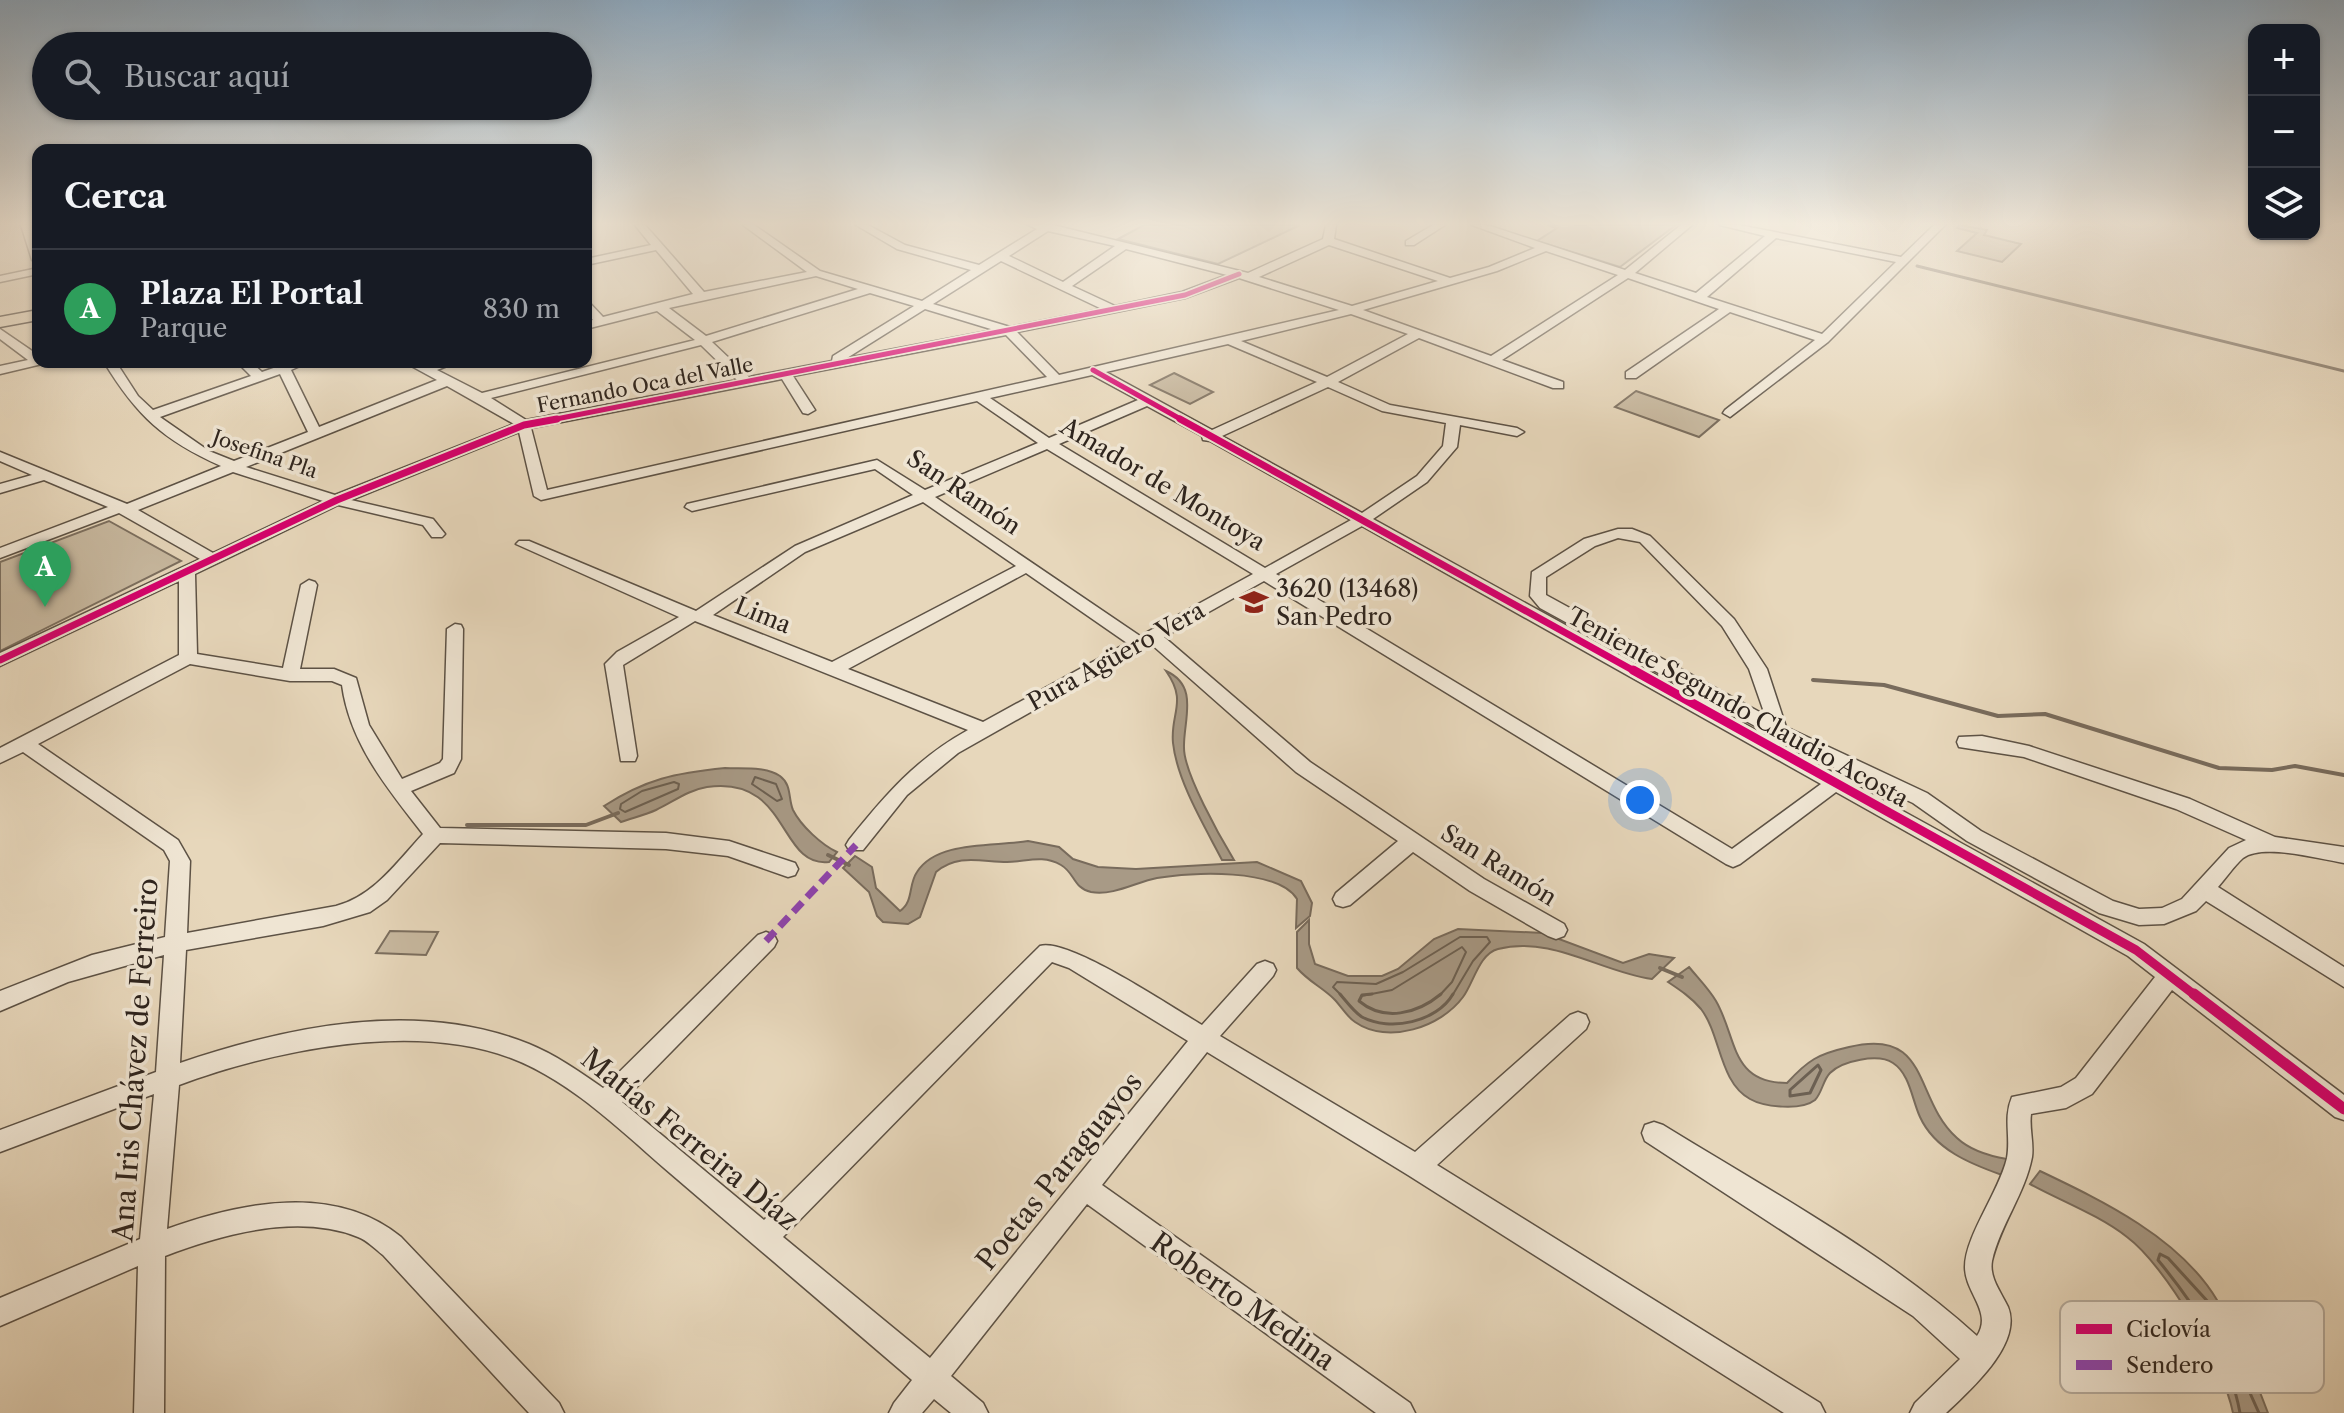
<!DOCTYPE html>
<html lang="es">
<meta charset="utf-8">
<style>
:root{--surface:#171b24;--page:#20242c;--text:#f1f3f6;--muted:#9ea1a6;--line:#363941;--accent:#d93025}
body{margin:0;font-family:"Libre Caslon Text",serif;background:var(--page);color:var(--text)}
.controls{position:absolute;right:24px;top:24px;display:grid;overflow:hidden;border-radius:16px;box-shadow:0 2px 6px #0004}
.controls button{width:72px;height:72px;display:grid;place-items:center;padding:0;border:0;border-bottom:2px solid var(--line);background:var(--surface);color:var(--text);font:40px sans-serif}
.you{position:absolute;left:1640px;top:800px;width:28px;height:28px;margin:-20px;border:6px solid #fff;border-radius:50%;background:#1a73e8;box-shadow:0 0 0 12px #1a73e833}
.badge{display:grid;place-items:center;width:52px;height:52px;border-radius:50%;background:var(--accent);color:#fff;font-size:26px;font-weight:700}
.pin{position:absolute;translate:-50% -66px;filter:drop-shadow(0 2px 4px #0008)}
.pin::after{content:'';position:absolute;top:42px;width:28px;height:24px;background:inherit;clip-path:polygon(0 0,100% 0,50% 100%)}
.list{margin:0;padding:0;list-style:none}
h2{display:flex;justify-content:space-between;align-items:center;height:104px;margin:0;padding:0 32px;font-size:34px}
h2 small{font-size:26px;font-weight:400;color:var(--muted)}
.list li{display:grid;grid-template-columns:52px 1fr auto;gap:24px;align-items:center;box-sizing:border-box;height:120px;padding:0 32px;border-top:2px solid var(--line)}
.list b{display:block;font-size:30px;white-space:nowrap}
.list p{margin:0;font-size:26px;white-space:nowrap;color:var(--muted)}
.list em{font-size:26px;font-style:normal;color:var(--muted)}
.icon{flex:none;width:44px;height:44px;fill:none;stroke:currentColor;stroke-width:2;stroke-linecap:round;stroke-linejoin:round}
.map{position:relative;flex:none;width:2344px;height:1413px;overflow:hidden}
.search{position:absolute;background:var(--surface);box-shadow:0 2px 6px #0004;left:32px;top:32px;width:560px;height:88px;display:flex;align-items:center;gap:20px;box-sizing:border-box;padding:0 28px;border-radius:44px;color:var(--muted);font-size:30px}
.panel{position:absolute;background:var(--surface);box-shadow:0 2px 6px #0004;left:32px;top:144px;width:560px;height:224px;border-radius:16px}
.map>svg:first-child{display:block}
</style>
<div class="map">
<svg width="2344" height="1413" viewBox="0 0 2344 1413">
<rect width="100%" height="100%" fill="#e7d7bb"/>
<filter id="stains"><feTurbulence type="fractalNoise" baseFrequency=".0025" numOctaves="4"/><feColorMatrix values="0 0 0 0 .2 0 0 0 0 .09 0 0 0 0 .02 0 0 0 .5 -.17"/></filter>
<radialGradient id="worn" r=".72"><stop offset=".6" stop-color="#630" stop-opacity="0"/><stop offset="1" stop-color="#630" stop-opacity=".3"/></radialGradient>
<g fill="#c8b9a0" stroke="#7c6f5f" stroke-width="2">
<path d="M1144,225H1296L1298,226L1218,264L1118,239Z"/>
<path d="M1547,225H1676L1620,267L1537,241L1557,228Z"/>
<path d="M1960,225L1987,230L1984,235L2021,244L2002,262L1957,251L1977,233L1957,228Z"/>
<path d="M1174,373L1213,392L1190,404L1150,385Z"/>
<path d="M1636,391L1719,420L1699,437L1615,407Z"/>
<path d="M109,521L181,561L0,651V562Z"/>
<path d="M390,931L438,932L426,955L376,953Z"/>
</g>
<g fill="#a89a86" stroke="#786b5c" stroke-width="2">
<path d="M1166,671C1200,686 1183,721 1184,748C1184,773 1220,837 1234,860H1222C1205,827 1177,781 1173,743C1170,713 1188,702 1166,671Z"/>
<path d="M725,768C743,769 764,766 780,776C792,785 788,798 793,810C801,826 822,845 837,852L829,862C778,868 790,775 707,787C688,790 673,802 656,810C645,815 632,818 621,822L604,806C646,779 675,773 725,768Z"/>
<path d="M1028,841L1059,847L1073,859L1098,867L1136,869L1257,862L1301,881L1312,903L1310,916L1296,928L1297,899C1278,868 1191,872 1157,878C1136,882 1114,896 1091,892C1073,888 1075,873 1061,865C1042,854 1026,862 1007,862C982,862 958,853 936,872L920,917L908,924L883,922L877,916L869,892L843,868L855,856L872,867L876,888L900,911C914,901 908,885 917,872C937,840 995,847 1028,841Z"/>
<path d="M1309,920V944L1315,964L1348,976H1382L1398,969L1434,939L1458,929L1543,933L1623,963L1649,954L1674,958L1652,979C1601,972 1551,935 1498,949C1479,954 1474,982 1463,997C1441,1027 1388,1045 1355,1022C1347,1017 1341,1006 1334,999C1323,988 1308,981 1297,968V932Z"/>
<path d="M1689,967C1698,978 1709,989 1716,1001C1737,1037 1730,1083 1787,1083C1808,1060 1818,1054 1849,1047C1931,1027 1913,1099 1957,1138C1971,1151 1989,1156 2007,1159L2002,1175C1971,1164 1935,1150 1920,1117C1912,1100 1910,1074 1893,1063C1878,1053 1842,1061 1830,1073C1823,1080 1822,1093 1815,1100C1801,1111 1764,1107 1750,1099C1719,1082 1721,1035 1701,1009C1692,998 1680,990 1668,982Z"/>
<path d="M2040,1171C2103,1201 2180,1238 2217,1300C2237,1335 2254,1376 2268,1413H2233C2224,1366 2166,1266 2127,1237C2099,1215 2061,1201 2030,1184Z"/>
</g>
<g fill="none" stroke-linecap="round" stroke-linejoin="round">
<g stroke="#6c6052" stroke-width="2">
<path d="M755,777L776,784L782,799L777,801L752,784Z"/>
<path d="M674,782L679,784L678,789L625,812L620,809L621,804L642,791Z"/>
<path d="M1342,996L1333,987L1337,982L1376,984L1403,972L1460,937H1487L1490,942L1473,961L1452,996"/>
<path d="M1361,996L1392,990L1462,947L1466,952L1452,982L1439,996"/>
</g>
<g stroke="#6c6052" stroke-width="3">
<path d="M1340,994C1346,1001 1354,1012 1362,1017C1390,1032 1437,1022 1453,994"/>
<path d="M1372,994L1362,995L1359,1001C1384,1022 1417,1014 1441,994"/>
<path d="M1818,1065L1821,1070L1810,1093L1790,1096V1090Z"/>
<path d="M2240,1413C2230,1356 2194,1304 2158,1260L2160,1254L2168,1258L2210,1304L2259,1413"/>
</g>
<path stroke="#786b5c" stroke-width="3" d="M1917,266L2344,371"/>
<g stroke="#786b5c" stroke-width="4">
<path d="M1813,680L1884,685L1998,716L2045,714L2219,768L2272,770L2295,766L2344,775"/>
<path d="M467,825H586L618,813"/>
<path d="M828,855L849,865"/>
<path d="M1660,968L1682,977"/>
</g>
<defs>
<g id="minor">
<path d="M21,225H31L38,244V263L32,260Z"/>
<path d="M635,225H645L704,292L807,272L743,225H754L820,271L922,301L971,270L897,249L856,225H868L905,245L979,265L1037,229L1028,225H1053L1248,273L1323,239L1326,225H1336L1334,239L1450,278L1489,267L1535,248L1472,225H1487L1625,270L1681,225H1692L1635,273L1696,293L1765,236L1720,225H1739L1901,257L1934,225H1945L1828,342L1730,417L1723,413L1725,410L1815,340L1730,312L1636,378H1626V372L1719,309L1628,278L1502,360L1563,382V388H1553L1419,338L1338,382L1390,405L1517,428L1524,432L1517,436L1460,425L1457,447L1427,482L1373,519L2144,944L2344,1095V1120L2335,1117L2172,990L2092,1094L2066,1108L2031,1114C2029,1128 2034,1143 2032,1157C2025,1194 2000,1225 1992,1261C1989,1278 2001,1292 2008,1307C2023,1344 1970,1390 1946,1413H1910L1915,1403L1960,1359L1913,1316L1645,1141L1642,1133L1645,1125L1654,1122L1663,1125C1770,1191 1884,1252 1977,1336C1993,1312 1965,1293 1965,1267C1965,1236 1999,1192 2007,1158C2011,1136 2003,1118 2012,1097L2061,1087L2076,1078L2155,977L2128,956L1836,792L1740,864L1733,867L1726,864L1264,581L1164,637L1310,762L1484,879L1564,924L1567,930L1564,936L1556,939L1548,936L1470,891L1413,852L1350,905L1343,907L1336,905L1333,899L1336,893L1398,841L1296,772L1151,644L958,753L907,795L863,850H849L846,845L849,840C886,794 916,759 968,730L695,621L623,665L637,756L635,761H621L605,664L617,652L679,617L516,544L519,541H529L696,611L795,546L913,495L875,469L692,511L685,507L687,504L877,460L925,490L1038,443L977,401L541,500L534,496L519,432L351,500L433,519L445,534L442,537H432L423,525L338,505L195,574L197,654L283,668L301,585L309,580L315,582L317,585L300,669H334L356,678L369,725L402,779L440,763L443,759L447,629L455,624L461,625L463,629L461,759L454,773L411,791L440,828L666,833L729,841L795,863L798,869L795,875L788,877L728,856L666,849L440,843L387,900L370,912L323,926L186,950L180,1063C289,1026 418,999 529,1044C556,1055 580,1072 603,1088L758,935L766,932L774,935L777,941L774,947L622,1102L764,1220L1040,946C1068,937 1173,1008 1202,1025L1257,964L1265,961L1273,964L1276,970L1273,976L1220,1036L1415,1152L1570,1015L1578,1012L1586,1015L1589,1022L1586,1029L1437,1165L1820,1403L1825,1413H1784L1408,1175L1207,1052L1102,1185L1410,1403L1415,1413H1376L1087,1204L951,1376L983,1403L988,1413H951L934,1399L922,1413H889L894,1403L912,1380C834,1313 755,1246 677,1179C626,1136 574,1082 511,1058C413,1021 274,1050 179,1085L167,1229C242,1202 335,1183 401,1237L559,1403L564,1413H529L383,1255C375,1249 367,1240 358,1237C298,1213 223,1234 165,1256L164,1413H134L138,1266L0,1326V1298L140,1239L154,1094L0,1152V1130L156,1072L164,955L68,982L0,1011V991L92,955L165,937L170,861L164,850L23,752L0,763V748L179,655V581L0,666V653L200,559L119,513L0,558V548L108,507L44,480L0,493V484L32,475L0,461V452L127,504L221,466C163,440 137,416 104,362H116L138,396L153,410L251,376L237,362H251L262,372L291,362H309L291,370L319,427L437,380L404,362C422,362 438,362 457,362L437,370L482,393L695,340L657,311L586,329V321L593,320L586,311V299L603,317L693,294L656,250L586,265V259L651,245ZM1048,231L1115,246L1063,282L1009,256ZM1776,238L1896,262L1822,334L1707,297ZM1329,245L1438,281L1352,306L1259,277ZM1126,249L1227,275L1182,292L1115,306L1072,286ZM1546,251L1618,275L1491,356L1363,310L1497,271ZM1001,261L1102,309L1010,327L933,304ZM816,276L858,289L706,336L669,308ZM1239,278L1339,310L1059,375L1017,332L1185,298ZM870,293L914,306L833,356L832,361L749,377L712,342ZM925,309L994,330L847,358ZM1351,314L1408,334L1327,377L1241,341ZM1006,335L1047,377L547,490L531,428L782,379L803,413L808,414L815,410L793,376ZM1228,344L1317,382L1212,430L1106,372ZM701,345L737,380L526,420L491,398ZM280,374L308,432L234,461L209,451L160,417ZM1092,375L1138,400L1049,438L990,398ZM447,386L514,424L335,495L246,467ZM1328,387L1382,411L1446,423L1443,446L1417,476L1362,513L1222,436ZM1147,406L1202,436L1203,440L1210,441L1351,520L1265,568L1059,444ZM1047,449L1253,574L1140,636L935,497ZM233,472L323,501L213,553L138,510ZM923,502L1016,566L832,662L713,615L805,552ZM1362,526L1821,784L1732,849L1276,574ZM1026,573L1127,643L983,722L848,669ZM190,664L290,681H332L342,685C350,744 388,789 423,834C397,862 374,896 336,906L187,933L190,861L178,840L38,744ZM1052,962L1069,968L1188,1041L930,1358L783,1237Z"/>
<path d="M1433,225H1445L1414,245H1406V241Z"/>
<path d="M38,268V274L0,282V276Z"/>
<path d="M0,329L38,355V362L42,364L0,374V366L28,360L0,339Z"/>
<path d="M1618,529H1632L1650,536L1734,619L1767,669L1786,727L1927,793L1981,831L2113,901L2139,909L2162,908L2182,899L2229,848L2246,840L2176,809L2024,757L1959,747L1957,742L1959,737L1982,736L2029,746L2190,799L2275,837L2344,847V863C2320,859 2263,843 2243,858C2234,866 2226,878 2218,887L2344,967V987L2206,901L2196,911L2164,924L2139,925L2099,913L1967,841L1913,803L1808,755L1540,608L1530,596L1532,572L1584,539ZM1618,538L1640,542L1722,626L1749,669L1765,715L1546,595V577L1595,546Z"/>
</g>
<path id="highway" d="M38,310V320L0,327V317Z"/>
</defs>
<use href="#minor" stroke="#5d5245" stroke-width="3"/>
<use href="#highway" stroke="#2f251e" stroke-width="3"/>
<use href="#minor" fill="#efe5d3" fill-rule="evenodd"/>
<use href="#highway" fill="#e7d7bb" fill-rule="evenodd"/>
<path stroke="#8e44ad" stroke-width="7" stroke-dasharray="13 7" stroke-linecap="butt" d="M766,941L856,845"/>
<defs>
<g id="cycleway-far3">
<path d="M1093,370L1184,421"/>
<path d="M546,421L1185,295L1239,274"/>
</g>
<g id="cycleway-far2">
<path d="M1180,419L1636,672"/>
<path d="M0,660L337,500L524,425L557,419"/>
</g>
<path id="cycleway-far1" d="M1633,670L2136,950L2196,996"/>
<path id="cycleway" d="M2194,994L2344,1109"/>
</defs>
<use href="#cycleway-far3" stroke="#efe5d3" stroke-width="8"/>
<use href="#cycleway-far2" stroke="#efe5d3" stroke-width="11"/>
<use href="#cycleway-far1" stroke="#efe5d3" stroke-width="14"/>
<use href="#cycleway" stroke="#efe5d3" stroke-width="16"/>
<use href="#cycleway-far3" stroke="#d6006c" stroke-width="5"/>
<use href="#cycleway-far2" stroke="#d6006c" stroke-width="7"/>
<use href="#cycleway-far1" stroke="#d6006c" stroke-width="9"/>
<use href="#cycleway" stroke="#d6006c" stroke-width="11"/>
</g>
<linearGradient id="sky" x2="0" y2="1"><stop stop-color="#8eaac1"/><stop offset="0.53" stop-color="#f4ede0"/><stop offset="1" stop-color="#f4ede0" stop-opacity="0"/></linearGradient>
<rect width="2344" height="422" fill="url(#sky)"/>
<defs>
<symbol id="school-bare" viewBox="-9 -9 18 18"><path d="M0-5L7-2L0 1L-7-2ZM-4 1L0 2.5L4 1V4Q0 6-4 4Z" fill="#8f2418" stroke="#efe5d3" stroke-width="2.5" paint-order="stroke"/></symbol>
</defs>
<g fill-rule="evenodd">
<use href="#school-bare" x="1234" y="582" width="40" height="40"/>
</g>
<g text-anchor="middle" dominant-baseline="central" stroke-width="7" stroke-linejoin="round" paint-order="stroke">
<g font-size="20" fill="#2f251e" stroke="#efe5d3">
<text transform="translate(645 385) rotate(-11)">Fernando Oca del Valle</text>
<text transform="translate(265 454) rotate(19)">Josefina Pla</text>
</g>
<g font-size="24" fill="#2f251e" stroke="#efe5d3">
<text transform="translate(1163 484) rotate(31)">Amador de Montoya</text>
<text transform="translate(964 492) rotate(34)">San Ramón</text>
<text transform="translate(763 615) rotate(22)">Lima</text>
<text transform="translate(1116 656) rotate(-29)">Pura Agüero Vera</text>
<text transform="translate(1738 707) rotate(29)">Teniente Segundo Claudio Acosta</text>
<text transform="translate(1499 865) rotate(32)">San Ramón</text>
</g>
<g font-size="24" fill="#2f251e" stroke="#efe5d3" text-anchor="start">
<text x="1276" y="588">3620 (13468)<tspan x="1276" dy="28">San Pedro</tspan></text>
</g>
<g font-size="28" fill="#2f251e" stroke="#efe5d3">
<text transform="translate(135 1060) rotate(-86)">Ana Iris Chávez de Ferreiro</text>
<text transform="translate(690 1139) rotate(39)">Matías Ferreira Díaz</text>
<text transform="translate(1059 1171) rotate(-51)">Poetas Paraguayos</text>
<text transform="translate(1243 1301) rotate(35)">Roberto Medina</text>
</g>
</g>
<rect x="2060" y="1301" width="264" height="92" rx="12" fill="#efe5d3" stroke="#b5ab9d" stroke-width="2"/>
<rect x="2076" y="1324" width="36" height="10" fill="#d6006c"/>
<rect x="2076" y="1360" width="36" height="10" fill="#8e44ad"/>
<g font-size="22" fill="#2f251e">
<text x="2126" y="1337">Ciclovía</text>
<text x="2126" y="1373">Sendero</text>
</g>
<rect width="100%" height="100%" filter="url(#stains)"/>
<rect width="100%" height="100%" fill="url(#worn)"/>
</svg>
<div class="controls">
<button>+</button>
<button>−</button>
<button><svg class="icon" aria-label="layers" viewBox="0 0 24 24"><path d="M12 4l9 5-9 5-9-5zM3 14l9 5 9-5"/></svg></button>
</div>
<div class="you"></div>
<div class="pin badge" style="left:45px;top:607px;background:#2e9e5b">A</div>
<div class="search"><svg class="icon" aria-label="search" viewBox="0 0 24 24"><circle cx="10" cy="10" r="6"/><path d="M15 15l6 6"/></svg>Buscar aquí</div>
<section class="panel">
<h2>Cerca<small></small></h2>
<ul class="list">
<li><span class="badge" style="background:#2e9e5b">A</span><div><b>Plaza El Portal</b><p>Parque</p></div><em>830 m</em></li>
</ul>
</section>
</div>
